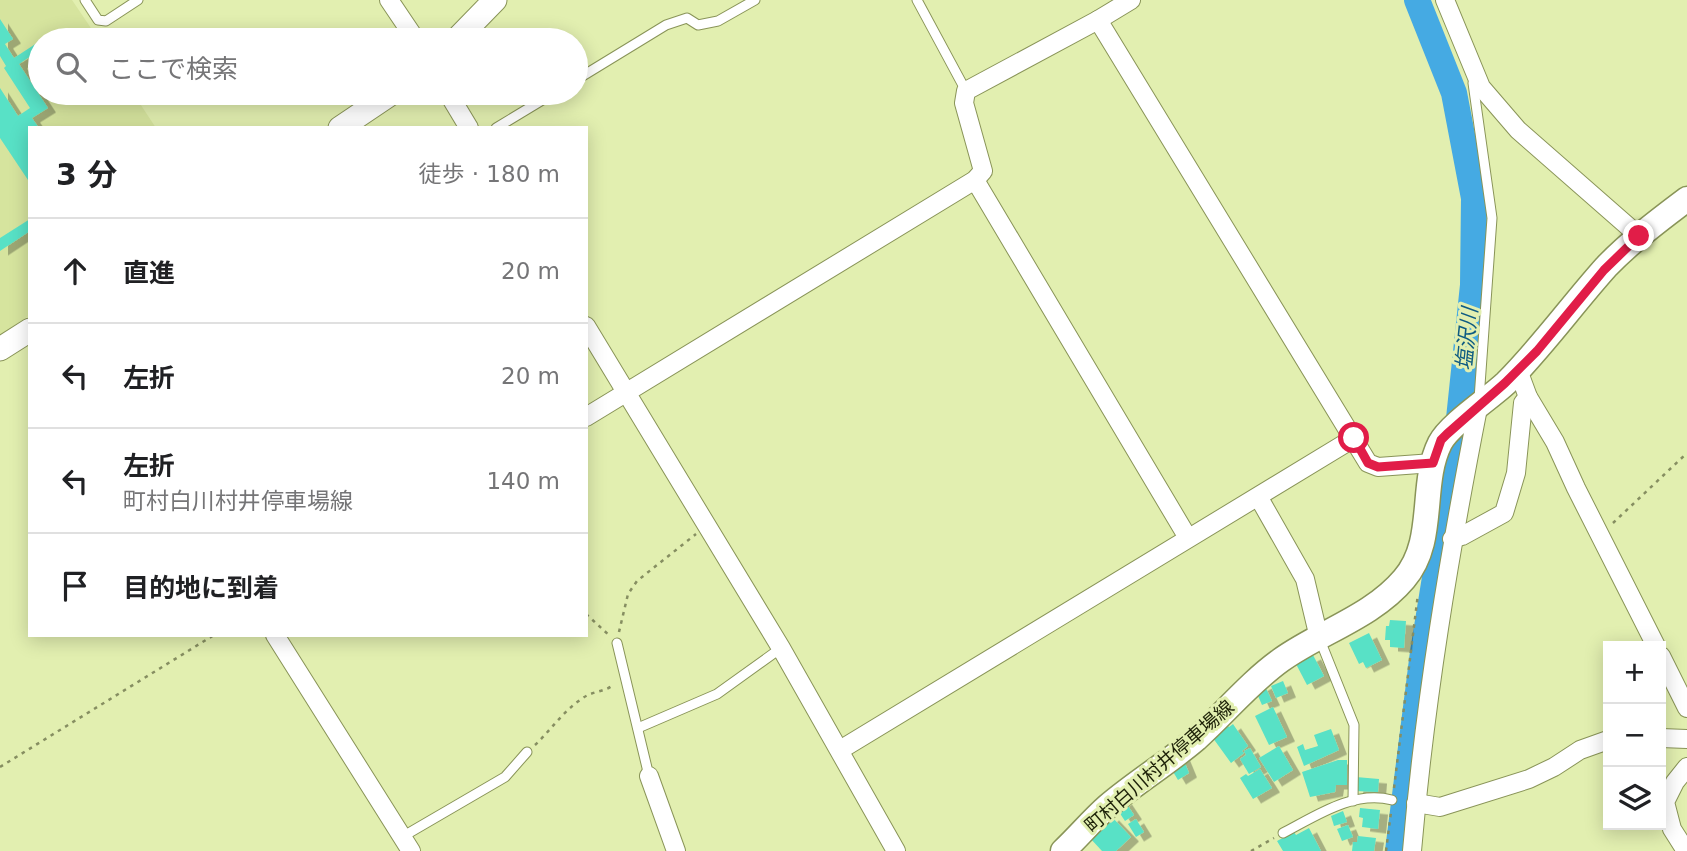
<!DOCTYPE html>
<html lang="ja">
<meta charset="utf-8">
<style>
:root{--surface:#fff;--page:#f2f2f2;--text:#202124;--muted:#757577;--line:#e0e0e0}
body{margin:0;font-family:"DejaVu Sans","Noto Sans JP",sans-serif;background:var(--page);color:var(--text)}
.controls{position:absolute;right:21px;bottom:21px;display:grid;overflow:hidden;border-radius:0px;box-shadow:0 4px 18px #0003}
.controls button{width:63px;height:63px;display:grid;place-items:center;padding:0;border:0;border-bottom:2px solid var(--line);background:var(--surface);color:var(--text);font:35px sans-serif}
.stop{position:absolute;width:21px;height:21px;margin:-16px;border:5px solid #e11d48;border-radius:50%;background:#fff}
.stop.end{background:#e11d48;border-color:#fff;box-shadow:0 2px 7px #0008}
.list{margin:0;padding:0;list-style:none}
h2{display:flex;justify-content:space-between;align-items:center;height:91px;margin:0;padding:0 28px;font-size:30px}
h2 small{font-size:23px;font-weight:400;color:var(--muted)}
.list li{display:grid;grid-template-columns:46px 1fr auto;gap:21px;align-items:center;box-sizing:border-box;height:105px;padding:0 28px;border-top:2px solid var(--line)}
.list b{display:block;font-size:26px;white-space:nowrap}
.list p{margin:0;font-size:23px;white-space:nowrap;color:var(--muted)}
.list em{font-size:23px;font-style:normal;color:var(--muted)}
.icon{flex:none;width:38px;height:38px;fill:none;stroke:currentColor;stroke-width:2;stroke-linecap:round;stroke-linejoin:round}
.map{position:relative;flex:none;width:1687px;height:851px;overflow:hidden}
.search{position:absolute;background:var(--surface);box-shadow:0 4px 18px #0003;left:28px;top:28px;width:560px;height:77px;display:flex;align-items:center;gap:18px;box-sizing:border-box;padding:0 24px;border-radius:38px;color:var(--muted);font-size:26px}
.panel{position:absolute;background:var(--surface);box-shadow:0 4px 18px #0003;left:28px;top:126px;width:560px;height:511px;border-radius:0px}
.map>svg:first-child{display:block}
</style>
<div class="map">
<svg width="1687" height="851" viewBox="0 0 1687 851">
<defs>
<filter id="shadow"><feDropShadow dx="8" dy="4.5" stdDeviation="0" flood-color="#0004"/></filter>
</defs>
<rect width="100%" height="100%" fill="#e2efb0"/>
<path fill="#d6e49e" d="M0,0H72L99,40H40V93H133L156,128H30V315L0,335Z"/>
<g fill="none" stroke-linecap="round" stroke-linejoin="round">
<path stroke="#45aae3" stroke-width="26" d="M1398,851L1423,652L1456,447L1473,285L1474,198L1454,93L1417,0"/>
</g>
<g fill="#59e1c6" filter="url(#shadow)">
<path d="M0,19L13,39L5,44L14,58L40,41V63L34,54L19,64L48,108L32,118L39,128H30V183L0,138V88L18,116L30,108L4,68L6,66L0,56Z"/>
<path d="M30,219V231L0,251V238Z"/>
<path d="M1390,620L1406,621L1404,648L1390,647V640H1385L1386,626H1389Z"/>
<path d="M1369,633L1382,660L1366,668L1363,662L1359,664L1349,643Z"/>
<path d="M1313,655L1324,676L1307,685L1296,664Z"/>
<path d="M1283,681L1288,693L1276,698L1271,686Z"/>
<path d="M1264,684L1272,701L1262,705L1255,689Z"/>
<path d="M1273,707L1287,737L1269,745L1255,716Z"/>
<path d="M1225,723L1229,727L1233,724L1248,746L1242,751L1244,753L1231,763L1210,734Z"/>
<path d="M1331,729L1339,750L1304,766L1297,747L1303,744L1305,750L1318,746L1314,735Z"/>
<path d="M1279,746L1293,770L1274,782L1259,758Z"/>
<path d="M1250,748L1261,767L1249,774L1240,759L1246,755L1244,751Z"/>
<path d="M1182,756L1189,773L1178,780L1169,765Z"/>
<path d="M1338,760H1347V785H1336L1335,792L1310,797L1302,772Z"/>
<path d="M1260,769L1272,788L1253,799L1240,778L1246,774L1248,776Z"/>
<path d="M1356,777L1379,779L1378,792L1355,791Z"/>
<path d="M1124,800L1134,815L1125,821L1115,806Z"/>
<path d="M1360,808L1380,810L1378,829L1362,827L1363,818L1359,817Z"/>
<path d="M1343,811L1347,822L1334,826L1331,816Z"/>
<path d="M1111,816L1131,837L1116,851H1102L1089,837Z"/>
<path d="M1136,819L1144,832L1136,837L1128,824Z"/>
<path d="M1348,825L1353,837L1342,841L1337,829Z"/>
<path d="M1309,828L1321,851H1283L1277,841L1294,832L1296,835Z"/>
<path d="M1358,836L1376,838L1374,851H1352L1353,842H1357Z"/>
</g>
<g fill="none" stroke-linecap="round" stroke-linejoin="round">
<defs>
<g id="service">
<path d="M85,0L98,20L106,21L138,0"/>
<path d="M917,0L966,91"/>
<path d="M576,80L666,25L687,18L698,25L718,21L755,0"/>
<path d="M1473,83L1492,218L1479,399"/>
<path d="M496,128L554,93"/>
<path d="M1320,640L1354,725L1353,801"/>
<path d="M617,643L649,776"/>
<path d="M638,728L717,694L781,648"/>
<path d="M1283,833C1316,816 1353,790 1392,800"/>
<path d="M402,837L505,777L527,752"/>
</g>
<g id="minor">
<path d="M389,0L416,40"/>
<path d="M1445,0L1481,87L1518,130L1639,236"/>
<path d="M1098,20L1368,463L1378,467L1433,463"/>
<path d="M448,93L469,128"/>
<path d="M975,180L1188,538"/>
<path d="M586,326L781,648L896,851"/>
<path d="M1518,370L1528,397L1555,442L1576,488L1656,646"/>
<path d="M586,417L975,180L983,171L964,103L966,91L1098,20L1131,0"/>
<path d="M1259,498L1305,579L1319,638"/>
<path d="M1452,539L1462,536L1504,513L1516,473L1523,403L1528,397"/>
<path d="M275,635L411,851"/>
<path d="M1661,656L1687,708"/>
<path d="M1661,738L1687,739"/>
<path d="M840,750L1354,438"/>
<path d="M649,776L676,851"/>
<path d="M1416,803L1440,807L1529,779L1554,767L1580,750L1608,740"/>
<path d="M1412,851C1425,700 1449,556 1478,408"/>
<path d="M1686,851L1672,829L1665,802L1675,782L1687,767"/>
</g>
<g id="tertiary">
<path d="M456,40L495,0"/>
<path d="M340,128L392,93"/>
<path d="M0,349L30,330"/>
</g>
<path id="secondary" d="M1063,851C1078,837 1092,820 1108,806C1136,782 1168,763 1196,739C1225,713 1249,683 1281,660C1320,632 1372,617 1404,579C1437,541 1419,485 1440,443C1450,424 1489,399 1506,383C1542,347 1572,305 1606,267C1630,242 1659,220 1687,199"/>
</defs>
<use href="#service" stroke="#899458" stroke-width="11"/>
<use href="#minor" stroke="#899458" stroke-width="20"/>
<use href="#tertiary" stroke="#899458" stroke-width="25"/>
<use href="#secondary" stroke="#899458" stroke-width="27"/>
<g stroke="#868e61" stroke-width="2.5" stroke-dasharray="3.5 5" stroke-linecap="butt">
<path d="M1613,523L1687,453"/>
<path d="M586,614L610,636"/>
<path d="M619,632L628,594L637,581L696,534"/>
<path d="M535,745C551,730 563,711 583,698C592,691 605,692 613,685"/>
<path d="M0,767L214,635"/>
<path d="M1394,788L1418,594"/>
<path d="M1251,851L1274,838"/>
<path d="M1386,851L1391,812"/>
</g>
<use href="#service" stroke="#fff" stroke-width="9"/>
<use href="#minor" stroke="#fff" stroke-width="18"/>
<use href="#tertiary" stroke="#fff" stroke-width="23"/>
<use href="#secondary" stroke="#fff" stroke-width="24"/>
</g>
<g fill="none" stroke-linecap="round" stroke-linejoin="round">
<path stroke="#e11d48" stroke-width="9" d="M1354,438L1368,463L1378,467L1433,463L1441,440L1447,434L1505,383L1537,351L1604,270L1639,236"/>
</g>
<g text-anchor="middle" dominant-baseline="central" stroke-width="6" stroke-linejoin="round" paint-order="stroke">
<g font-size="19" fill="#1d2108" stroke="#e2efb0">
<text transform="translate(1159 766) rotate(-41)">町村白川村井停車場線</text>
</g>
<g font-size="21" font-style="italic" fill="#0e5b82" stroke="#e2efb0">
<text transform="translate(1467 339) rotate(-84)">塩沢川</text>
</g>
</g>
</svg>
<div class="controls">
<button>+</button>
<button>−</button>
<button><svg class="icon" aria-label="layers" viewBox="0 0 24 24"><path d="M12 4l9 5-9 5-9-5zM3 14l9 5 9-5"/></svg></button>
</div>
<div class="stop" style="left:1354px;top:438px"></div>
<div class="stop end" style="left:1639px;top:236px"></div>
<div class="search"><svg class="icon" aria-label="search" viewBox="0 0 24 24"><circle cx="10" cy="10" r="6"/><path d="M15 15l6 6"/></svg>ここで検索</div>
<section class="panel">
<h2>3 分<small>徒歩 · 180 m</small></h2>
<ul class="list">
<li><svg class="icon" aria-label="ahead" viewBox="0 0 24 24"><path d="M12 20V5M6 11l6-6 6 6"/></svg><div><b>直進</b></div><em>20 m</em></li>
<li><svg class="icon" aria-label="left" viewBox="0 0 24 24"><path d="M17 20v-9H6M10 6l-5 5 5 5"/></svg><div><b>左折</b></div><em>20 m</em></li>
<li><svg class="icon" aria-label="left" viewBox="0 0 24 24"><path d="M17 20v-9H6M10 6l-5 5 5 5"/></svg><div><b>左折</b><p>町村白川村井停車場線</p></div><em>140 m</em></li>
<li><svg class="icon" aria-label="arrive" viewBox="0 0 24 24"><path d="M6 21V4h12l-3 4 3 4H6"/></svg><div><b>目的地に到着</b></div></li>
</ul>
</section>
</div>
